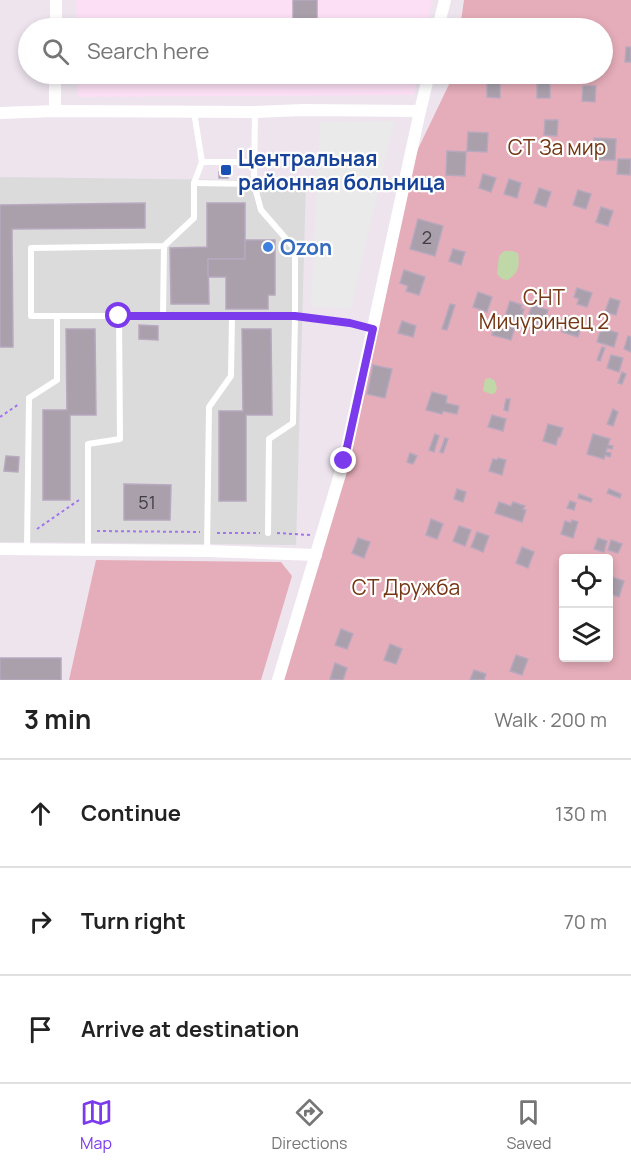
<!DOCTYPE html>
<meta charset="utf-8">
<style>
:root{--surface:#fff;--page:#f6f6f6;--text:#222;--muted:#767676;--line:#e0e0e0;--accent:#7c3aed}
body{margin:0;font-family:Manrope,sans-serif;background:var(--page);color:var(--text)}
.controls{position:absolute;right:18px;bottom:18px;display:grid;overflow:hidden;border-radius:6px;box-shadow:0 3px 9px #0003}
.controls button{width:54px;height:54px;display:grid;place-items:center;padding:0;border:0;border-bottom:2px solid var(--line);background:var(--surface);color:var(--text);font:30px sans-serif}
.stop{position:absolute;width:18px;height:18px;margin:-14px;border:4px solid #7c3aed;border-radius:50%;background:#fff}
.stop.end{background:#7c3aed;border-color:#fff;box-shadow:0 2px 6px #0008}
.list{margin:0;padding:0;list-style:none}
h2{display:flex;justify-content:space-between;align-items:center;height:78px;margin:0;padding:0 24px;font-size:26px}
h2 small{font-size:20px;font-weight:400;color:var(--muted)}
.list li{display:grid;grid-template-columns:39px 1fr auto;gap:18px;align-items:center;box-sizing:border-box;height:108px;padding:0 24px;border-top:2px solid var(--line)}
.list b{display:block;font-size:22px;white-space:nowrap}
.list em{font-size:20px;font-style:normal;color:var(--muted)}
.icon{flex:none;width:33px;height:33px;fill:none;stroke:currentColor;stroke-width:2;stroke-linecap:round;stroke-linejoin:round}
.map{position:relative;flex:none;width:631px;height:680px;overflow:hidden}
.search{position:absolute;background:var(--surface);box-shadow:0 3px 9px #0003;left:18px;right:18px;top:18px;height:66px;display:flex;align-items:center;gap:15px;box-sizing:border-box;padding:0 21px;border-radius:33px;color:var(--muted);font-size:22px}
.sheet{height:402px;background:var(--surface)}
nav{display:flex;justify-content:space-around;align-items:center;box-sizing:border-box;height:84px;border-top:2px solid var(--line);background:var(--surface);font-size:16px;color:var(--muted)}
nav a{display:grid;justify-items:center;gap:3px}
nav .on{color:var(--accent)}
.map>svg:first-child{display:block}
</style>
<div class="map">
<svg width="631" height="680" viewBox="0 0 631 680">
<rect width="100%" height="100%" fill="#ede4ee"/>
<path fill="#dbdbdb" d="M0,177L306,181L296,545L0,542Z"/>
<g fill="#fcdff4">
<path d="M76,0H432L427,28H77Z"/>
<path d="M77,74H418L414,95L77,97Z"/>
</g>
<g fill="#e5adb9" fill-rule="evenodd">
<path d="M464,0H631V680H279L343,471L405,176L454,74H602V28H460ZM564,558H608V658H564Z"/>
<path d="M96,560L281,562L292,576L261,680H69Z"/>
</g>
<path fill="#eaeaea" d="M394,121L351,308L311,307L320,122Z"/>
<g fill="#c0d8a8">
<path d="M504,251H512L518,253C520,266 518,274 507,280L502,279L497,274L499,256Z"/>
<path d="M490,378L495,381L497,389L494,394H491L483,391L485,379Z"/>
</g>
<g fill="#a9a0ac" stroke="#b8a8be" stroke-width="1.5">
<rect x="293" y="0" width="24" height="20"/>
<path d="M626,47H631V62H625Z"/>
<path d="M487,82H500V98L487,97Z"/>
<path d="M537,82L550,83V98H537Z"/>
<path d="M583,86H596L595,102L582,101Z"/>
<path d="M545,120H558L557,136L544,135Z"/>
<path d="M468,132L488,133L487,152L467,151Z"/>
<path d="M594,138L616,139L615,160H594Z"/>
<path d="M447,151L466,152L465,176L446,175Z"/>
<path d="M618,159H631L630,175L617,174Z"/>
<path d="M219,172L228,173V178H219Z"/>
<path d="M483,174L496,178L491,192L479,188Z"/>
<path d="M509,179L521,183L517,198L504,194Z"/>
<path d="M539,188L551,192L546,207L534,203Z"/>
<path d="M578,190L591,194L586,209L573,205Z"/>
<path d="M145,203V228L12,229L13,347H0V205Z"/>
<path d="M207,203H245V259H208L209,304H171L170,248L207,247Z"/>
<path d="M601,207L613,211L608,226L596,222Z"/>
<path d="M418,219L443,226L435,256L410,249Z"/>
<path d="M245,240H275V295H268V309H226V277H208V259H245Z"/>
<path d="M453,249L465,252L461,265L449,261Z"/>
<path d="M404,270L425,277L419,295L406,291L408,286L400,283Z"/>
<path d="M577,288L592,293L587,307L577,304L579,299L574,297Z"/>
<path d="M478,292L492,297L487,312L473,307Z"/>
<path d="M610,298L620,301L616,315L605,312Z"/>
<path d="M510,301L522,305L521,309H524L522,316L520,315L518,320L505,316Z"/>
<path d="M450,304L455,305L447,330L442,329Z"/>
<path d="M532,305L548,310L543,325L527,320Z"/>
<path d="M567,316L583,321L578,337L562,332Z"/>
<path d="M497,317L516,323L511,340L492,335Z"/>
<path d="M402,321L416,326L413,337L398,333Z"/>
<path d="M139,325L158,326V340L139,339Z"/>
<path d="M601,328L618,333L614,347L597,342Z"/>
<path d="M66,329H95L96,415H70V500H43V410H67Z"/>
<path d="M242,329H271L272,415H246V501H219V411H243Z"/>
<path d="M628,336L631,337V352L624,349Z"/>
<path d="M602,347L605,348L600,361L597,360Z"/>
<path d="M611,355L623,358L619,372L607,368Z"/>
<path d="M373,365L392,369L385,398L367,394Z"/>
<path d="M622,372L626,374L622,384L618,383Z"/>
<path d="M432,392L447,396L446,403L459,406L457,414L443,411L442,414L426,410Z"/>
<path d="M506,399H510L508,411L504,410Z"/>
<path d="M613,409L618,412L613,426L607,424Z"/>
<path d="M492,415L506,419L503,431L488,427Z"/>
<path d="M548,424L563,428L560,437H558L556,445L543,441Z"/>
<path d="M435,434L439,436L434,452L429,450Z"/>
<path d="M593,434L610,439L608,445L613,446L612,449L607,448L606,452L611,453L610,457L605,455L604,459L587,454Z"/>
<path d="M445,438L448,439L443,453L440,452Z"/>
<path d="M410,453L417,456L413,464L407,462Z"/>
<path d="M6,456L19,457L18,472L4,471Z"/>
<path d="M498,458L506,460L502,475L489,471L493,459L497,460Z"/>
<path d="M124,484L171,485L170,520H124Z"/>
<path d="M457,489L466,492L463,502L454,499Z"/>
<path d="M609,489L621,494L620,498L607,493Z"/>
<path d="M579,494L592,499L591,502L578,498Z"/>
<path d="M570,501L576,503L574,510L567,508Z"/>
<path d="M499,502L511,506L513,502L525,506L523,509L526,510L522,522L495,513Z"/>
<path d="M431,519L443,524L437,539L426,535Z"/>
<path d="M572,520L578,522L573,538L561,534L565,521L571,523Z"/>
<path d="M459,526L471,530L465,546L453,541Z"/>
<path d="M477,532L489,536L483,552L471,547Z"/>
<path d="M358,538L370,542L364,558L352,553Z"/>
<path d="M598,538L607,541L604,552L594,549Z"/>
<path d="M611,540L622,544L618,553L608,550Z"/>
<path d="M522,547L534,552L528,568L516,563Z"/>
<path d="M612,577L624,581L619,597L608,593V587Z"/>
<path d="M341,629L353,634L347,649L335,645Z"/>
<path d="M390,644L402,649L396,664L384,660Z"/>
<path d="M516,655L528,659L522,675L510,671Z"/>
<rect x="0" y="658" width="61" height="22"/>
<path d="M335,663L347,668L343,680L330,679Z"/>
<path d="M474,670L486,674L484,680H470Z"/>
</g>
<g fill="none" stroke-linecap="round" stroke-linejoin="round">
<g stroke="#a274ef" stroke-width="2" stroke-dasharray="3 3" stroke-linecap="butt">
<path d="M0,417L19,404"/>
<path d="M37,529L79,500"/>
<path d="M97,531L200,532"/>
<path d="M217,533H260"/>
<path d="M277,533L310,535"/>
</g>
<g stroke="#fff" stroke-width="6">
<path d="M194,112L202,162L194,183V218L164,246L31,248V316H295L350,323L372,329"/>
<path d="M255,112L254,184L261,210L295,249V316L293,423L269,439L268,533"/>
<path d="M202,162H254"/>
<path d="M194,183L254,184"/>
<path d="M163,316L164,246"/>
<path d="M27,549L29,398L57,380V316"/>
<path d="M88,550V444L120,439L119,316"/>
<path d="M207,551L209,407L231,376L232,316"/>
</g>
<g stroke="#fff" stroke-width="12">
<path d="M56,28V0"/>
<path d="M438,28L445,0"/>
<path d="M55,111V74"/>
<path d="M420,111L429,74"/>
<path d="M0,113L55,111L255,112L303,110L420,111L344,461L278,680"/>
<path d="M0,549L207,551L316,555"/>
</g>
</g>
<g fill="none" stroke-linecap="round" stroke-linejoin="round">
<path stroke="#7c3aed" stroke-width="8" d="M119,316H295L350,323L373,329L344,461"/>
</g>
<rect fill="#1a4fb4" stroke="#fff" stroke-width="2" x="220" y="164" width="12" height="12" rx="3"/>
<circle fill="#3f7fe0" stroke="#fff" stroke-width="2" cx="268" cy="247" r="6"/>
<g text-anchor="middle" dominant-baseline="central" stroke-width="4.5" stroke-linejoin="round" paint-order="stroke">
<g font-size="18" fill="#413e42">
<text x="427" y="237">2</text>
<text x="147" y="502">51</text>
</g>
<g font-size="21" fill="#743613" stroke="#fff">
<text x="557" y="147">СТ За мир</text>
<text x="544" y="297">СНТ<tspan x="544" dy="24">Мичуринец 2</tspan></text>
<text x="406" y="587">СТ Дружба</text>
</g>
<g font-size="21" font-weight="bold" fill="#164399" stroke="#fff" text-anchor="start">
<text x="238" y="158">Центральная<tspan x="238" dy="24">районная больница</tspan></text>
</g>
<g font-size="21" font-weight="bold" fill="#366cbe" stroke="#fff" text-anchor="start">
<text x="280" y="247">Ozon</text>
</g>
</g>
</svg>
<div class="controls">
<button><svg class="icon" aria-label="locate" viewBox="0 0 24 24"><circle cx="12" cy="12" r="6"/><path d="M12 2v4M12 18v4M2 12h4M18 12h4"/></svg></button>
<button><svg class="icon" aria-label="layers" viewBox="0 0 24 24"><path d="M12 4l9 5-9 5-9-5zM3 14l9 5 9-5"/></svg></button>
</div>
<div class="stop" style="left:119px;top:316px"></div>
<div class="stop end" style="left:344px;top:461px"></div>
<div class="search"><svg class="icon" aria-label="search" viewBox="0 0 24 24"><circle cx="10" cy="10" r="6"/><path d="M15 15l6 6"/></svg>Search here</div>
</div>
<section class="sheet">
<h2>3 min<small>Walk · 200 m</small></h2>
<ul class="list">
<li><svg class="icon" aria-label="ahead" viewBox="0 0 24 24"><path d="M12 20V5M6 11l6-6 6 6"/></svg><div><b>Continue</b></div><em>130 m</em></li>
<li><svg class="icon" aria-label="right" viewBox="0 0 24 24"><path d="M7 20v-9h11M14 6l5 5-5 5"/></svg><div><b>Turn right</b></div><em>70 m</em></li>
<li><svg class="icon" aria-label="arrive" viewBox="0 0 24 24"><path d="M6 21V4h12l-3 4 3 4H6"/></svg><div><b>Arrive at destination</b></div></li>
</ul>
</section>
<nav>
<a class="on"><svg class="icon" aria-label="map" viewBox="0 0 24 24"><path d="M3 6l6-2 6 2 6-2v14l-6 2-6-2-6 2zM9 4v14M15 6v14"/></svg>Map</a>
<a><svg class="icon" aria-label="directions" viewBox="0 0 24 24"><path d="M12 3l9 9-9 9-9-9zM9 14v-3h6M13 9l2 2-2 2"/></svg>Directions</a>
<a><svg class="icon" aria-label="saved" viewBox="0 0 24 24"><path d="M7 4h10v16l-5-4-5 4z"/></svg>Saved</a>
</nav>
